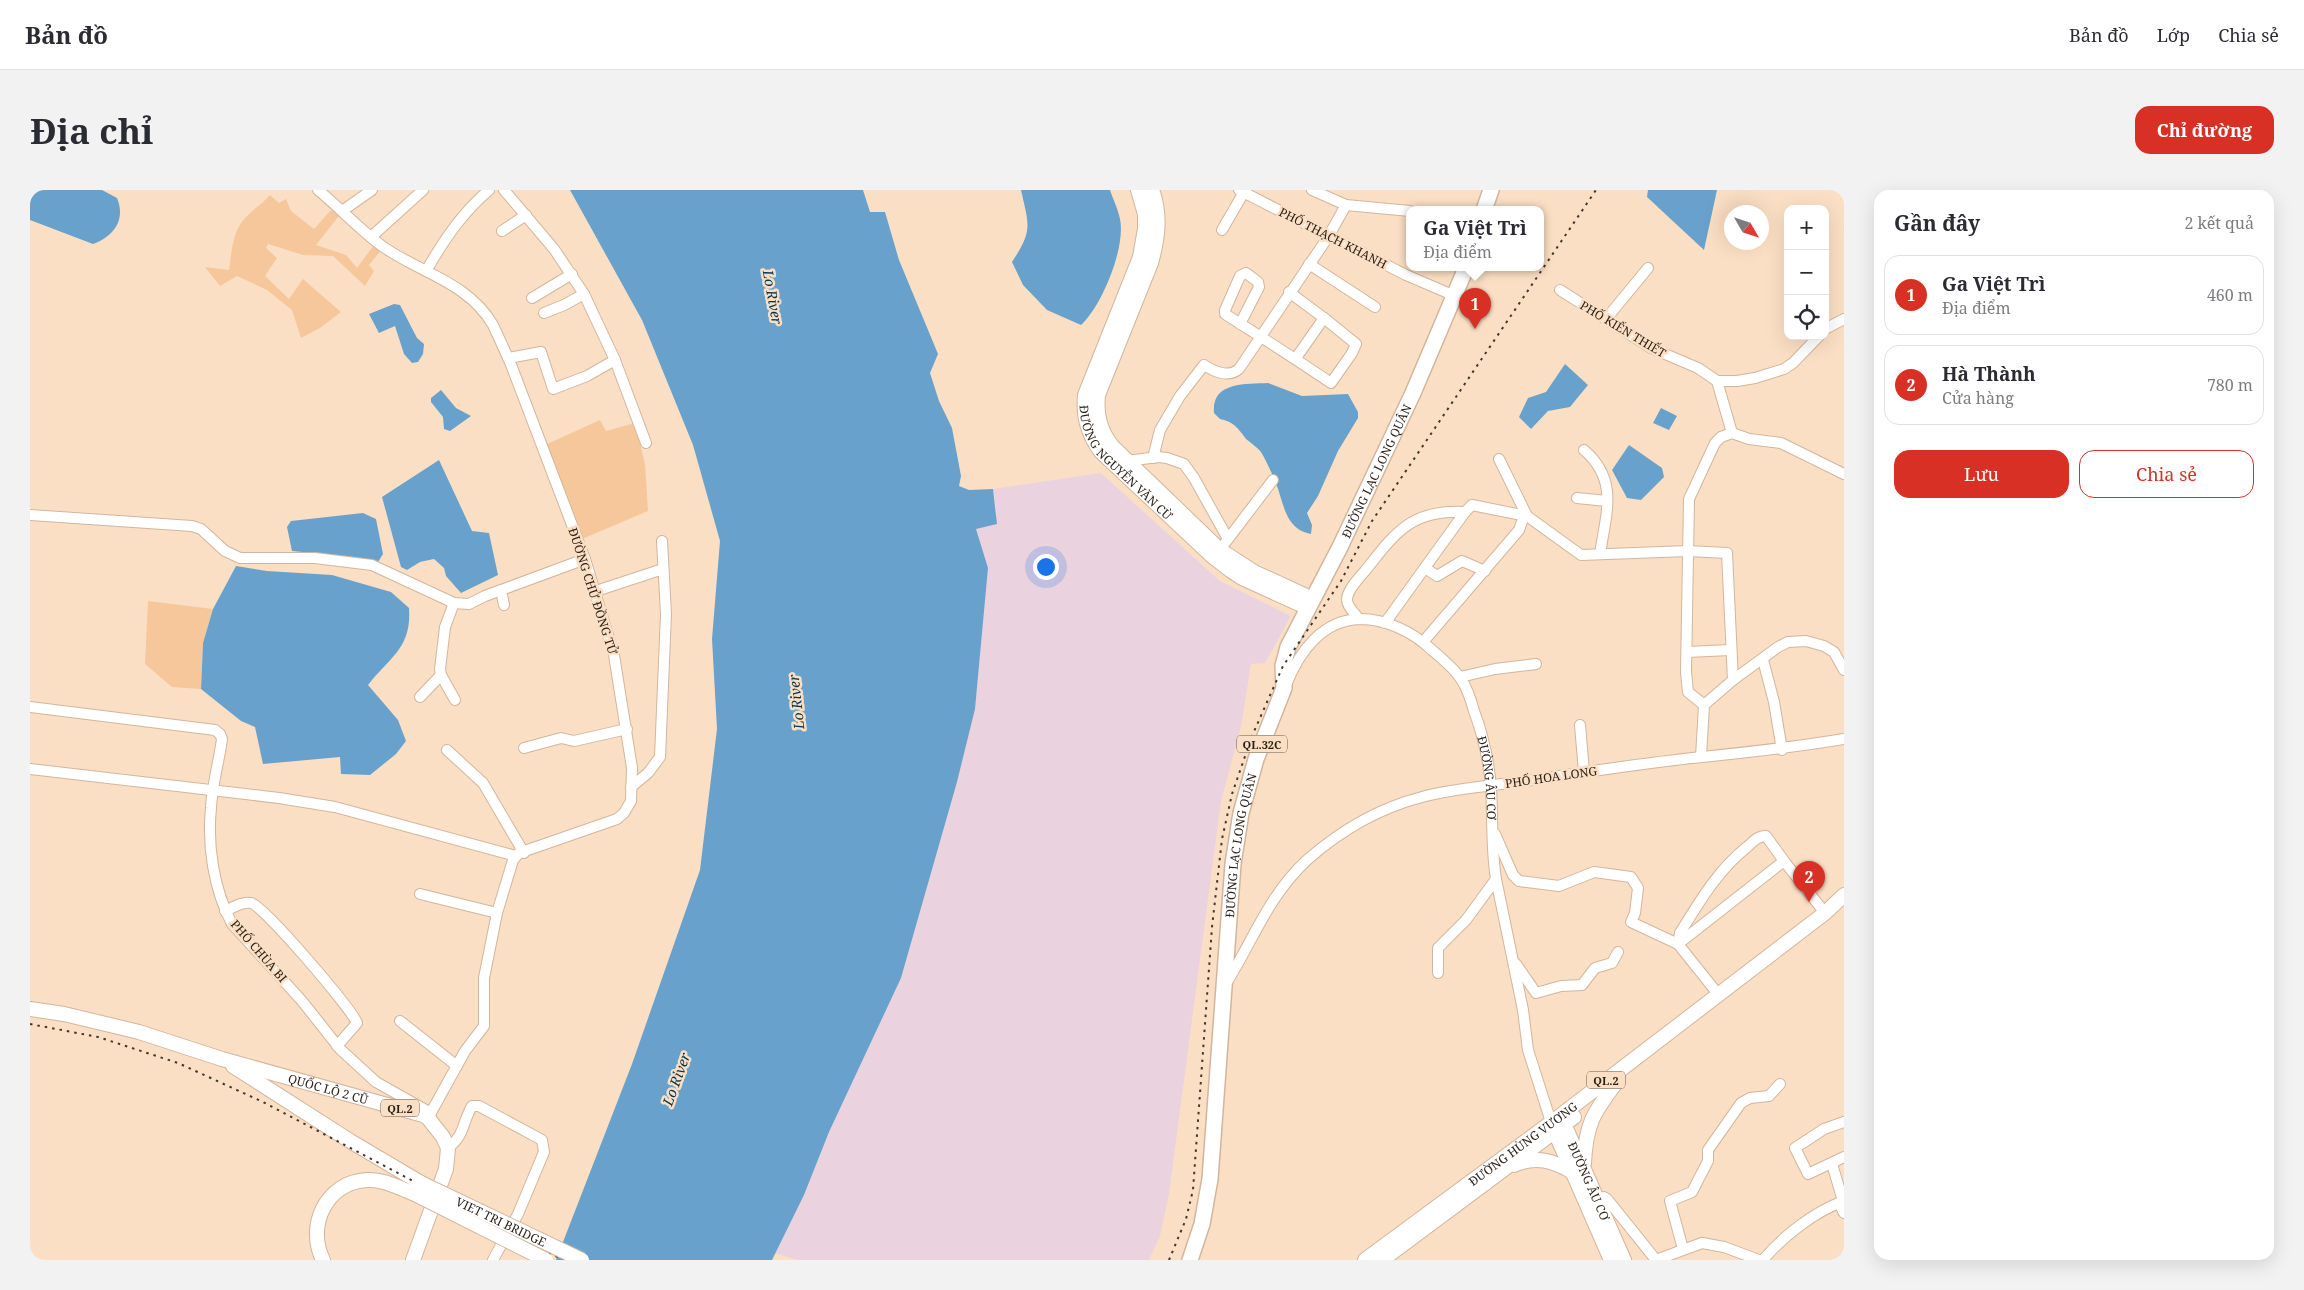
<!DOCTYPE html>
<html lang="vi">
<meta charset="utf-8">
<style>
:root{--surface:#fff;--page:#f2f2f3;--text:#2b2b33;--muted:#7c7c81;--line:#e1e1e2;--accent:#d93025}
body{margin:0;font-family:"Noto Serif",serif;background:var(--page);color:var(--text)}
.controls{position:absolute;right:15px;top:15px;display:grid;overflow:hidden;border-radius:10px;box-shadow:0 5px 20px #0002}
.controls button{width:45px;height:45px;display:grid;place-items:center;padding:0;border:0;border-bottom:1px solid var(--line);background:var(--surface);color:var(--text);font:25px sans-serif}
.compass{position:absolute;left:1694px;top:15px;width:45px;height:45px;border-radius:50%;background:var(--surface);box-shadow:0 5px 20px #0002;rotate:129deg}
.you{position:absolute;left:1015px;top:376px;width:18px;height:18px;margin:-12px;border:4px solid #fff;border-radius:50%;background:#1a73e8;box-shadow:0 0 0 8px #1a73e833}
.badge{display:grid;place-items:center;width:32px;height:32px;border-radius:50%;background:var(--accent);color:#fff;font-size:16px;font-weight:700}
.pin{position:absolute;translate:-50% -41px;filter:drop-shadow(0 1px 2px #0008)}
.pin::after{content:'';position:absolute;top:26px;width:18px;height:15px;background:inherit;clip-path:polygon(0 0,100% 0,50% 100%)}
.popup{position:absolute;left:1376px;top:16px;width:138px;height:65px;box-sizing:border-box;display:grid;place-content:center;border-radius:10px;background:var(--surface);filter:drop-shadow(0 1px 4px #0005);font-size:16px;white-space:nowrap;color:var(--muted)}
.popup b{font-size:19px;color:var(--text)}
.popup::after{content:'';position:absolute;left:50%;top:100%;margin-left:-10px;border:10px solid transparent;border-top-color:var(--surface)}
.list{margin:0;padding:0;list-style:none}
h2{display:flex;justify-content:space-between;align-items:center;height:65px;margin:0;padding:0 20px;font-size:21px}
h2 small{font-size:16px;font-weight:400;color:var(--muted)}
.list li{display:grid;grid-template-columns:32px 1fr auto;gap:15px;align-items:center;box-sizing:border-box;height:80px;margin:0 10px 10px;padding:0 10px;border:1px solid var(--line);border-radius:15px}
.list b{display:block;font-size:19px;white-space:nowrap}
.list p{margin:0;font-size:16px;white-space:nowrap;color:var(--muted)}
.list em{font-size:16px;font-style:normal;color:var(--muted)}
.actions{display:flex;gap:10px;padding:15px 20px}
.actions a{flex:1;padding:11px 0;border:1px solid var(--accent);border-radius:15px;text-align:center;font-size:18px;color:var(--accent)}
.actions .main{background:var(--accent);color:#fff}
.icon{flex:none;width:28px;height:28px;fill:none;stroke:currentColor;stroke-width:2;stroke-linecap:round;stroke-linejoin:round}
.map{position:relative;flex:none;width:1814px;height:1070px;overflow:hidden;border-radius:15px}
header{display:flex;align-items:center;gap:30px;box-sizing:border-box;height:70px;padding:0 25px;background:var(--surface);border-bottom:1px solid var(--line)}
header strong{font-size:24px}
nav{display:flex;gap:28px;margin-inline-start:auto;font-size:18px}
.intro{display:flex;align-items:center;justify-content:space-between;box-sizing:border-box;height:120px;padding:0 30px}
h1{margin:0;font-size:35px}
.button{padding:12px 22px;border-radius:15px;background:var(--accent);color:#fff;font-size:18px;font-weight:700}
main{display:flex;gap:30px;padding:0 30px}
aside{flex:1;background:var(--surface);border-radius:15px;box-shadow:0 5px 20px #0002}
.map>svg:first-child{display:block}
</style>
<header>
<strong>Bản đồ</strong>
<nav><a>Bản đồ</a><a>Lớp</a><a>Chia sẻ</a></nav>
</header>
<div class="intro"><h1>Địa chỉ</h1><a class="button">Chỉ đường</a></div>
<main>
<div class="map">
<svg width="1814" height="1070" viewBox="0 0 1814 1070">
<rect width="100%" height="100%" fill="#fbdfc4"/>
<path fill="#ead3df" d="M1071,283L1190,391L1261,426L1235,473L1221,474L1211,537L1191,611L1139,1004L1130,1046L1119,1070H768L745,1063L774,1005L799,942L871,788L927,592L945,519L958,378L945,339L967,325L963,299Z"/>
<g fill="#f5c79b">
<path d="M240,5L249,13L256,9L261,21L284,39L301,20L309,26L286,55L316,65L327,78L344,55L352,59L339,75L344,81L335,96L303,66L273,65L238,54L236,58L247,68L235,86L259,109L273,89L311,122L290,138L271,148L262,120L237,100L207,86L190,96L175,77L199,80C202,61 202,40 217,26C225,18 233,13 240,5Z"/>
<path d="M570,230L576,241L605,233L615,274L618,321L552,349L515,255Z"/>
<path d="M118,411L183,419L173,453L171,499L142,497L115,474Z"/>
</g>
<g fill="#68a2cc">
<path d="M0,0H72L87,8C96,30 84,46 63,54L0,30Z"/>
<path d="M540,0H833L840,22H855L869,70L908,164L900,183L909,211L922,238L931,286L929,296L939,300L963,299L967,334L946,339L958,378L945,519L927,592L871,788L799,942L774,1005L742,1070H526L602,874L670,680L687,539L682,449L690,351L663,255L612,130Z"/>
<path d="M991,0H1080C1083,9 1088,19 1090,29C1096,57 1072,116 1051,135L1017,120L993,95L982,72C1003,40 999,36 991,0Z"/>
<path d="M1618,0H1687L1674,60L1617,7Z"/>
<path d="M364,114L370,115L387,148L394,154L393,164L388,172L382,173L374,164L365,136L349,143L339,124Z"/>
<path d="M1535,174L1558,195L1540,217L1518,221L1501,239L1489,227L1498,208L1516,202Z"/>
<path d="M1238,193L1272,206L1318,204L1328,222V228L1308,261L1288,306L1277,323L1282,335L1281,344C1255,339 1254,314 1246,293C1242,284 1236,270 1231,262C1227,257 1221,253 1216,249C1208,238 1204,232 1190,229L1184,223C1181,192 1215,194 1238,193Z"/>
<path d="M411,200L426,218L441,226L420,241L414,239L413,227L401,212V208Z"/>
<path d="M1631,218L1647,226L1639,240L1623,233Z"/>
<path d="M1599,255L1632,278L1634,287L1611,310L1597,308L1582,280Z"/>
<path d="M409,270L442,341L459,343L468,385L431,403L416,386L414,378L404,369L390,372L377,380L371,377L352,307Z"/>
<path d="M333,323L346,329L353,364L348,372L314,366L262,361L257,337L261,331Z"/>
<path d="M206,376L237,381L302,385L361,402L379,418C382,458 360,467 338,495L368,530L376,551L366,564L340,585L311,584L310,567L233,574L225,537L211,531L171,499L173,453L183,419Z"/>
</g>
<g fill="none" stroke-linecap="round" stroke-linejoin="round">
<defs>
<g id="minor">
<path d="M288,0C310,18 329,39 352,56C390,83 438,92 463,135L480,172L555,369L584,465L602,578L601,611L594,623L587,629L489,663L483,670L467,723L454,788V836L435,861L398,928"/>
<path d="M474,0L524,59L554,104L585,170L616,253"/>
<path d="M1209,0L1376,85L1425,106"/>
<path d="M1282,0L1316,15L1380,21"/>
<path d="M312,21L342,0"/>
<path d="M1192,40L1214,2"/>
<path d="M472,41L496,25"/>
<path d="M341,47L393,0"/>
<path d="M1279,74L1345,117"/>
<path d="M396,81C414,50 432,23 459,0"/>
<path d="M1530,100L1621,158L1668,178L1687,191H1707L1725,188L1754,179L1763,173L1789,146"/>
<path d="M1259,102L1294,128L1266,168"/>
<path d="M502,108L542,84"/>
<path d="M514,123L534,115L554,104"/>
<path d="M1576,129L1618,78"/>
<path d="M1210,134L1229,97L1228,92L1216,83L1210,86L1195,120V124C1231,147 1266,169 1301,193L1322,163L1326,154L1294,128"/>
<path d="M1795,139L1814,129"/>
<path d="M478,168L511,162L523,199L557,186L585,170"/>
<path d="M1687,191L1702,243"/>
<path d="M1554,260C1589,290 1576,323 1570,364"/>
<path d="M1123,268L1130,240L1150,206L1174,175C1185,182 1198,188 1209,179L1298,47L1316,15"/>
<path d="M1469,269L1497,326"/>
<path d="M1097,271L1128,267L1137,268L1154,274L1164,288L1198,349"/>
<path d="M1547,308L1577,311"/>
<path d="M0,325L162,336L171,339L195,361L210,368H285L342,375L424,413L439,414L455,406L555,369"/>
<path d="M1195,353L1243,290"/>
<path d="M1395,378L1407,386L1432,371L1455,381"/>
<path d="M471,400L474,415"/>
<path d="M566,401L633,379"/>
<path d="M424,413L415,437L410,479L411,485L425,510"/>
<path d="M1329,429C1325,424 1317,416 1317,410C1317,400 1329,388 1335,381C1365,343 1381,319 1435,322"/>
<path d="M1355,433L1435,322L1442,315L1497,326L1551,365L1658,361L1697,363L1703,490"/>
<path d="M1393,452L1489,340L1494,326"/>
<path d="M1657,462L1700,460"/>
<path d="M1733,470L1744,512L1752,560"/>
<path d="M1430,487L1465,479L1506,474"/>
<path id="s1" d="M1256,495C1269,462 1292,430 1330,429C1356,429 1383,442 1402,460C1412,469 1424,478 1431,489C1437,498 1441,510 1444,521C1453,545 1459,572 1461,598C1463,629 1461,659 1466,689L1493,820L1498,860L1521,932"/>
<path d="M390,507L411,485"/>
<path d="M1674,515L1658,502L1656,482L1659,309L1685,253L1691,247L1702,243L1719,249L1751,253L1814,284"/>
<path d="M0,517L185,540L190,544L192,549C189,572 182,595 181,618C177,656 184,700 202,734L272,811L310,859L346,892L401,923"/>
<path d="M1550,535L1554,582"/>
<path d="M494,558L531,548L544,551L597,539"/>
<path d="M417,560L453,593L494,663"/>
<path d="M1671,567L1674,515L1703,490L1748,457L1758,452L1776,451L1794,456L1804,462L1814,480"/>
<path d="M0,579L249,608L305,617L486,666"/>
<path d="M601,597L618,583L630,567L636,424L632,351"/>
<path d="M1465,644L1483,685L1489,691L1529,696L1564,682L1601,687L1608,698L1605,723L1601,732L1648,754L1754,671L1795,723"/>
<path d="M390,704L467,723"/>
<path d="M195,721C202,718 213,711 221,713C233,715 321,818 327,833L307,856"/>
<path d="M1486,774L1506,803L1531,796L1552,795L1565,778L1582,773L1588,762"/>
<path d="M1408,783V758L1436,730L1466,689"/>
<path d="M1197,792C1223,750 1239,705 1277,670C1310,641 1349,618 1392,607C1425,598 1462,596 1496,591C1555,582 1613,573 1672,567C1720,562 1767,557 1814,549"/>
<path d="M1688,804L1648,754L1650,743C1670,711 1687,681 1717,657C1723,652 1728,645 1736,646L1754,671"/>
<path d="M370,831L427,876"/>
<path d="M1814,932L1794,939L1765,958L1778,984L1814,967"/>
<path d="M418,958C435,945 432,933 442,916H449L512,950L514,962L488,1024L463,1070"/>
<path d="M1802,974L1813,1011"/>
<path d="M1568,1010L1574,1007L1577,1009L1626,1070"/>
<path d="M1809,1013L1814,1023"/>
<path d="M1653,1059L1640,1011L1662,1002L1678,971V960L1711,913L1720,908L1739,906L1750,894"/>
<path d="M1626,1070L1672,1053L1694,1057L1729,1070"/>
<path d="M1733,1070C1753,1046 1784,1022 1814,1011"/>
</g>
<g id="major">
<path id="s2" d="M1108,0L1115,24V39L1110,67L1055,205C1053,227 1058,244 1071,262L1183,367L1200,380L1212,388L1278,418"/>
<path d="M1122,0C1131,24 1128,48 1121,73L1068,205C1066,225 1070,240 1082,256L1190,360L1224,382L1283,409"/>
<path id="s3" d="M0,819L34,824L109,842L192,869L393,925L398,928L413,947L418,958L416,979L383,1070"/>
<path d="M203,876L320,951L391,993"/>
<path id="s4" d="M1531,927L1594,1070"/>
<path d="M1521,933L1581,1070"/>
<path d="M1554,973C1556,934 1563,923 1586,893"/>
<path d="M1484,975C1506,965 1523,971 1543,982"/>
<path d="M293,1070C276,1036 296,992 337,990C354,989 369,998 385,1004"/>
<path id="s5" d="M1335,1070L1530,926L1795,723L1814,705"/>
<path d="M1352,1070L1544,927"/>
</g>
<g id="highway">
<path d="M1454,20L1461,0"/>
<path id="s6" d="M1160,1070L1172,1034L1180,989L1203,674L1211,623L1226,569L1254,498L1253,476L1258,457L1310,357L1383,203L1436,78"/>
</g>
</defs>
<use href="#minor" stroke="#d1b69d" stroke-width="12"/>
<use href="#major" stroke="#d1b69d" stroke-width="16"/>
<use href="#highway" stroke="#d1b69d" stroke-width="18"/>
<use href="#minor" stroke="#fff" stroke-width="10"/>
<use href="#major" stroke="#fff" stroke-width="14"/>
<use href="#highway" stroke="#fff" stroke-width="15"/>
<g stroke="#43362b" stroke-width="2" stroke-dasharray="2.5 5" stroke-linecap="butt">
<path d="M0,834L68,847L148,873L233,912L533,1070"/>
<path d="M1139,1070L1156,1029L1163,1000L1182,737L1192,649L1202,604L1222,546L1253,476L1311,391L1342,331L1566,0"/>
</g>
<defs>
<g id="major-bridge">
<path id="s7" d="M391,993L552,1070"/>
<path d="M385,1004L516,1070"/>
</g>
</defs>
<use href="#major-bridge" stroke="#d1b69d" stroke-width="16" stroke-linecap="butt"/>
<use href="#major-bridge" stroke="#fff" stroke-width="14"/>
</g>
<g text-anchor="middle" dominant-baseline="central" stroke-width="5" stroke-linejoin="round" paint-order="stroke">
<g fill="#fbdfc4" stroke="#69594a" stroke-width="1">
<rect x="1207" y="545.5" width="50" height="17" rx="4"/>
<rect x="1557" y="881.5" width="38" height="17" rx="4"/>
<rect x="351" y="909.5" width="38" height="17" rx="4"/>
</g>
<g font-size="11" font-weight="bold" fill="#2a1f16">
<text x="1232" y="554">QL.32C</text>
<text x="1576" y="890">QL.2</text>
<text x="370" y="918">QL.2</text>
</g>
<g font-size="12" fill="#2a1f16" stroke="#fbdfc4">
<text transform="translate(1303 48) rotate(27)">PHỐ THẠCH KHANH</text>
<text transform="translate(1593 139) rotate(31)">PHỐ KIẾN THIẾT</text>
<text stroke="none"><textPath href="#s2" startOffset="300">ĐƯỜNG NGUYỄN VĂN CỪ</textPath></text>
<text stroke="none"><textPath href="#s6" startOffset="822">ĐƯỜNG LẠC LONG QUÂN</textPath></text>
<text transform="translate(563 401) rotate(72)">ĐƯỜNG CHỬ ĐỒNG TỬ</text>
<text transform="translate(1521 587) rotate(-8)">PHỐ HOA LONG</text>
<text stroke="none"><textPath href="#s1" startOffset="330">ĐƯỜNG ÂU CƠ</textPath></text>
<text stroke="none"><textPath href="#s6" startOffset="419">ĐƯỜNG LẠC LONG QUÂN</textPath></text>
<text transform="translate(229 761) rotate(49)">PHỐ CHÙA BI</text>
<text stroke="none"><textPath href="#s3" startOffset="309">QUỐC LỘ 2 CŨ</textPath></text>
<text stroke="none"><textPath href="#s5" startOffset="196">ĐƯỜNG HÙNG VƯƠNG</textPath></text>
<text stroke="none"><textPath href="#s4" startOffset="70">ĐƯỜNG ÂU CƠ</textPath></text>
<text stroke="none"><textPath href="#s7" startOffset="89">VIET TRI BRIDGE</textPath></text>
</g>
<g font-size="14" font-style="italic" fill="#023450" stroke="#fbdfc4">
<text transform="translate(743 107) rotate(80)">Lo River</text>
<text transform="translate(766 512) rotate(-96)">Lo River</text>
<text transform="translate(646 889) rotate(-70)">Lo River</text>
</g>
</g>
</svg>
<div class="controls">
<button>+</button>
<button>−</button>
<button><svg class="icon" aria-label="locate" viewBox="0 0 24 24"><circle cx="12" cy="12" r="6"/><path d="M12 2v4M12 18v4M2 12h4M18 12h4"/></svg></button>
</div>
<svg class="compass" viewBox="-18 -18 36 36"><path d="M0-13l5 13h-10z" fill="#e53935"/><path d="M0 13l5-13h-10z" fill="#7c7c81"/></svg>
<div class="you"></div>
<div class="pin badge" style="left:1445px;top:139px">1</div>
<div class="popup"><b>Ga Việt Trì</b>Địa điểm</div>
<div class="pin badge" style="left:1779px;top:712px">2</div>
</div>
<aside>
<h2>Gần đây<small>2 kết quả</small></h2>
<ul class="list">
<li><span class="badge">1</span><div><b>Ga Việt Trì</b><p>Địa điểm</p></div><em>460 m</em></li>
<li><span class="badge">2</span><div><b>Hà Thành</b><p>Cửa hàng</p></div><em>780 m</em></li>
</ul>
<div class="actions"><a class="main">Lưu</a><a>Chia sẻ</a></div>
</aside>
</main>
